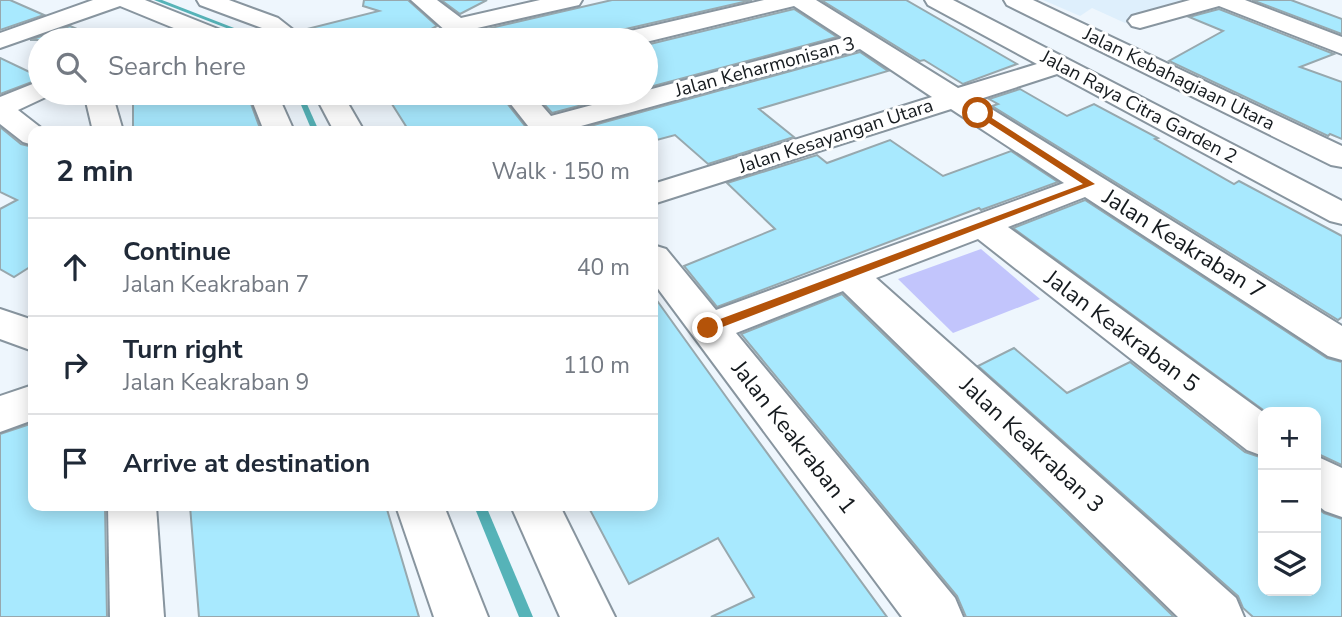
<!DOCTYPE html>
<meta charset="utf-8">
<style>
:root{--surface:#fff;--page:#f2f2f3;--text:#1f2937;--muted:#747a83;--line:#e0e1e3}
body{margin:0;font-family:"Nunito Sans",sans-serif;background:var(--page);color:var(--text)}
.controls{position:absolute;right:21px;bottom:21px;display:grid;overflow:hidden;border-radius:14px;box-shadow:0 4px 18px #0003}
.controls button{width:63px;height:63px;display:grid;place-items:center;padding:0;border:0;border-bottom:2px solid var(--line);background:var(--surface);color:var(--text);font:35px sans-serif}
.stop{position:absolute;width:21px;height:21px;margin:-16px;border:5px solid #b45309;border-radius:50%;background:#fff}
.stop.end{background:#b45309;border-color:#fff;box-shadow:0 2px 7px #0008}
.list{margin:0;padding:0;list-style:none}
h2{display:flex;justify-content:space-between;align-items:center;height:91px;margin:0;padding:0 28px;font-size:30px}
h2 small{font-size:23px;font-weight:400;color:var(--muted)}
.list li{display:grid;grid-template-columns:46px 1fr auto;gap:21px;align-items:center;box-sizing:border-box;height:98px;padding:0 28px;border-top:2px solid var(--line)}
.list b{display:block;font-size:26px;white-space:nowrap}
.list p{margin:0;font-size:23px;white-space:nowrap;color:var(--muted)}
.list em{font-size:23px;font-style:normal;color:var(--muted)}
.icon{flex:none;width:38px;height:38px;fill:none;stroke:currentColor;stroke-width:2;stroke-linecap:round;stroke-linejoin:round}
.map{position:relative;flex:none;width:1342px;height:617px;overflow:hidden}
.search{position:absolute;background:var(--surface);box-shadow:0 4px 18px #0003;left:28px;top:28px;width:630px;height:77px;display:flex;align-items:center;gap:18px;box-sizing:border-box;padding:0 24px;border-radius:38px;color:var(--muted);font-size:26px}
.panel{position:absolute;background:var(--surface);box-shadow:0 4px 18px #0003;left:28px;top:126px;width:630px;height:385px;border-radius:14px}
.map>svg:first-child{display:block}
</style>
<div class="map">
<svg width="1342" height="617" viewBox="0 0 1342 617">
<rect width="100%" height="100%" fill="#eef6fd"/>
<path fill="#deeffc" d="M1043,0H1200L1125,23L1092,8L1080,16Z"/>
<path fill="#c2c5fc" d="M981,249L1040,299L953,333L898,279Z"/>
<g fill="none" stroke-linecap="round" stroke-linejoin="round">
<g fill="#56b3b8" fill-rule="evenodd">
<path d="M154,0H162L265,40H257Z"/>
<path d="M296,93H302L319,131H312Z"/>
<path d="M474,506H486L533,617H519Z"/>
</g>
</g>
<g fill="#a8e9fe" stroke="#97a8ae" stroke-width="2">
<path d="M0,0H10L44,15L0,30Z"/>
<path d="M364,0H408L437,26L411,40H308L299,31L379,11L363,6Z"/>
<path d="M441,0H487L460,14Z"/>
<path d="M612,0H752L578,40H485L478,31Z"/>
<path d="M821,0H906L1017,64L963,84L924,60L920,61Z"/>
<path d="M1252,0H1291L1342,19V34Z"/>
<path d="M794,9L837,37L646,88V45Z"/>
<path d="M1219,9L1334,54L1300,67L1342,82V139L1330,134L1328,136L1169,61L1223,31L1189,17Z"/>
<path d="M70,26L102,40H30Z"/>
<path d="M860,52L888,71L759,109L794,137L708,164L675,135L653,141V131H572Z"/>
<path d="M0,58L40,77V79L0,94Z"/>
<path d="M1020,89L1067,116L1094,104L1158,138L1155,139L1234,184L1239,181L1342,236V317L1338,320L992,106L998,104L989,99Z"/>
<path d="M171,93H247L261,131H133V101Z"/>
<path d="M385,93H499L529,131H409Z"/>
<path d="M534,93H628L552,113Z"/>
<path d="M0,127L21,144L33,147V265L14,277L0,269V209L17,200L0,192Z"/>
<path d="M890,140L943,176L1011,151L1058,182L981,210L979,208L717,307L684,266L775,229L727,183L817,155L827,163Z"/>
<path d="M1085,200L1327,358L1342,362V465L1316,453V412H1266L1013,228Z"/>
<path d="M842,294L1174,617H966L957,596L741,334Z"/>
<path d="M653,295L732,405L887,617H711L754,597L718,538L629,584L588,506H653Z"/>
<path d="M1014,348L1067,393L1130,362L1245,452L1263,458V591H1316V507L1324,513L1342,519V617H1253L1243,608L1238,596L978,366Z"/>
<path d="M33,423V506H105L107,617H0V434Z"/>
<path d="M190,506H386L419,617H199Z"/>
</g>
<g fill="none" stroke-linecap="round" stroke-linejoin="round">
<defs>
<g id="minor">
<path d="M93,0H145L233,35L236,40H203L120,6L0,48V33Z"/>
<path d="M197,0H229L278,18L306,40H278L262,28L200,5Z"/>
<path d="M411,0H437L461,18L540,0H582L579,5L473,29L482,40H456Z"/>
<path d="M764,0H816L958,88L1037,64L928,5L925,0H953L1342,201V224L1330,221L1057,74L977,100L1342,326V360L1328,356L1085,197L1008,227L1263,412V456L1247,450L978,239L876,278L1236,598L1244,617H1178L843,291L736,333L955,598L963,617H902L653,282V245L666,249L716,310L1064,183L951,109L653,204V184L932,97L860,49L563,131H532L502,93H531L551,116L843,38L794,6L646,42L610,40L613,35Z"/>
<path d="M1004,0H1033L1342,146V167L1331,165L1007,5Z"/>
<path d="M1190,0H1245L1342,37V54L1219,6L1140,28L1132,26L1128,21L1132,16Z"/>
<path d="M40,81V93H51L50,95L18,110L45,131H33V145L23,142L0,124V97Z"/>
<path d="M84,93H112L123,131H93Z"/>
<path d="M249,93H277L294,131H264Z"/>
<path d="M314,93H342L364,131H334Z"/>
<path d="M0,309L33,320V351L0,339Z"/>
<path d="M33,385V420L0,432V396Z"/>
<path d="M1316,456L1342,468V517L1325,511L1316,504Z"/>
<path d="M108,506H156L164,617H110Z"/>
<path d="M396,506H444L488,617H434Z"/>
<path d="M511,506H560L615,617H560Z"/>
</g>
</defs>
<use href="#minor" stroke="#88959f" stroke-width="4"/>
<use href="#minor" fill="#fff" fill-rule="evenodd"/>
</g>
<path fill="#b45309" d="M975,111H981L1095,184L712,331H704V325L1083,184L975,114Z"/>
<g text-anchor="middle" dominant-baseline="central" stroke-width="6" stroke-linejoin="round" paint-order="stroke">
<g font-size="19" fill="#151a1e" stroke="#fff">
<text transform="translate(765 67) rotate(-15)">Jalan Keharmonisan 3</text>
<text transform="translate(1179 79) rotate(26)">Jalan Kebahagiaan Utara</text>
<text transform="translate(1139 107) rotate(28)">Jalan Raya Citra Garden 2</text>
<text transform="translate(836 136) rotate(-18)">Jalan Kesayangan Utara</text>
</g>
<g font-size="23" fill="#151a1e" stroke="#fff">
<text transform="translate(1184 244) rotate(32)">Jalan Keakraban 7</text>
<text transform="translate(1122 331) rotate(37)">Jalan Keakraban 5</text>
<text transform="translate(794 437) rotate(52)">Jalan Keakraban 1</text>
<text transform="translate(1032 445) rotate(43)">Jalan Keakraban 3</text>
</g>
</g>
</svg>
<div class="controls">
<button>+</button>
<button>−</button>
<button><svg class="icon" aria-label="layers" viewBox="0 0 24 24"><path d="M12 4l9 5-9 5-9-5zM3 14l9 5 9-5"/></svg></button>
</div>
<div class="stop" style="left:978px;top:113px"></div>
<div class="stop end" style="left:708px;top:328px"></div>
<div class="search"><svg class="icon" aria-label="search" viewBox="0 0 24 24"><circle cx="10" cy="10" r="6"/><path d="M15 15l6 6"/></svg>Search here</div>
<section class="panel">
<h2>2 min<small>Walk · 150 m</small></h2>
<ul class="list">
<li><svg class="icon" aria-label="ahead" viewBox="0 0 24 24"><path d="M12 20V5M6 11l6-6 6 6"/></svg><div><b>Continue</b><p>Jalan Keakraban 7</p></div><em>40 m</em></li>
<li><svg class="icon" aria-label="right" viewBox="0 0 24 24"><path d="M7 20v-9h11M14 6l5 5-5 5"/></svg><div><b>Turn right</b><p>Jalan Keakraban 9</p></div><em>110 m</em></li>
<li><svg class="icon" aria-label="arrive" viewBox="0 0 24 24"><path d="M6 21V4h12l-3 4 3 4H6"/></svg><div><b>Arrive at destination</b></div></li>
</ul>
</section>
</div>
